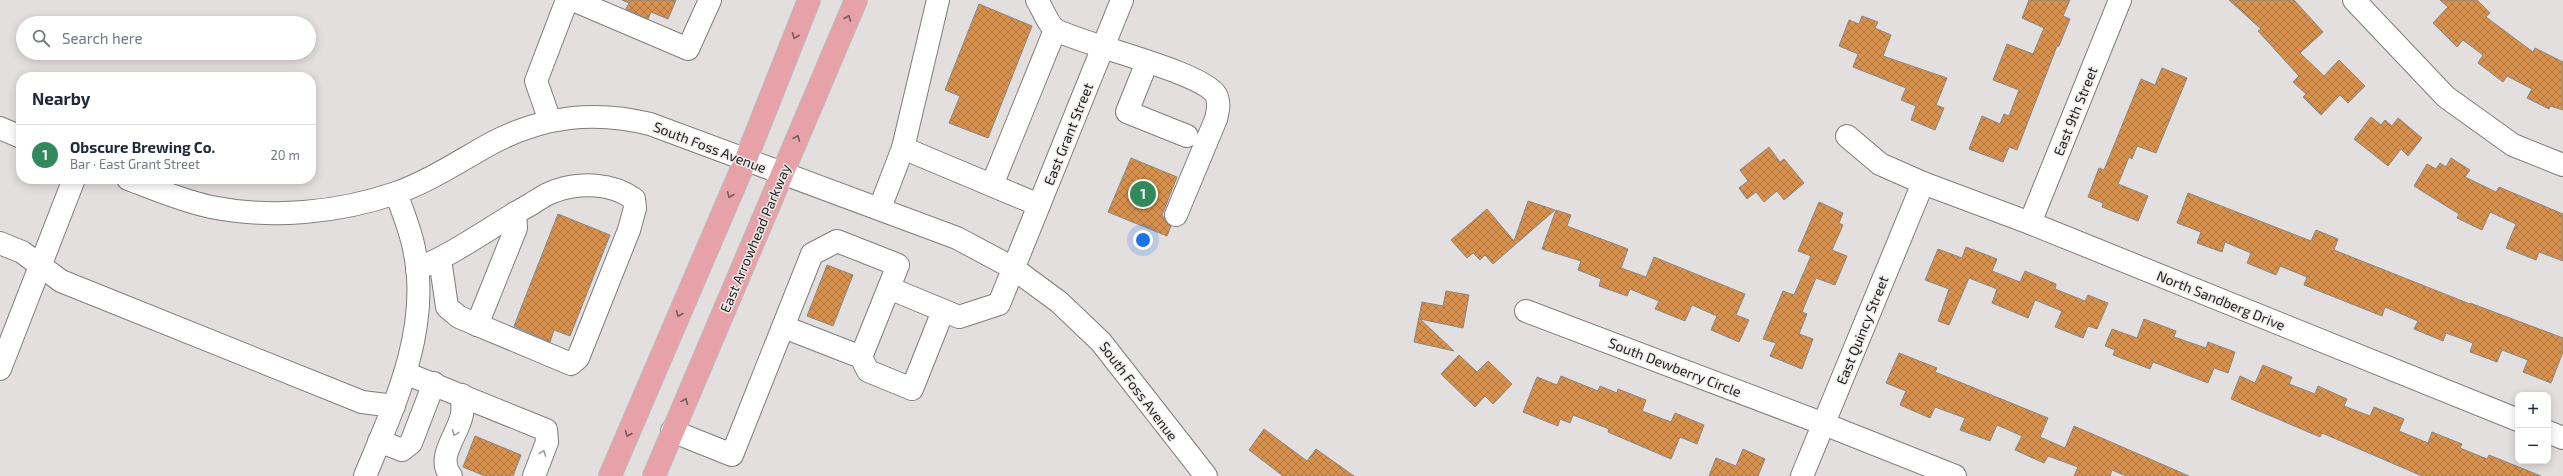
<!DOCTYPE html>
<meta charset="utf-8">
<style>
:root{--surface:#fff;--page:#f2f2f3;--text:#1f2937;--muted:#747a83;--line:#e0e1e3;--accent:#33895c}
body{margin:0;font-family:"Exo 2",sans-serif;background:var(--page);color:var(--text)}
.controls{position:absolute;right:12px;bottom:12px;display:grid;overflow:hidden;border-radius:8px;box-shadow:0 2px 10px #0003}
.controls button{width:36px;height:36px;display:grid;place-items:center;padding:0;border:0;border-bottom:1px solid var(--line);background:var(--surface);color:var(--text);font:20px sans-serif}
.you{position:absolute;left:1143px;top:240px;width:14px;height:14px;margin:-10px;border:3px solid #fff;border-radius:50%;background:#1a73e8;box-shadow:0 0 0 6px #1a73e833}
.badge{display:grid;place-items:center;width:26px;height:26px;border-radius:50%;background:var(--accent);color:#fff;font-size:13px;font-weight:700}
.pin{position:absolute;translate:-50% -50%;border:2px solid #fff;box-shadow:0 1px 4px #0006}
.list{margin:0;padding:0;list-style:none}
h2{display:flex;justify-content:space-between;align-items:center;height:52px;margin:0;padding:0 16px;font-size:17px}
h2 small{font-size:13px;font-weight:400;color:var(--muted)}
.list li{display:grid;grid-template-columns:26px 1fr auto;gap:12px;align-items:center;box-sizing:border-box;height:60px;padding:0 16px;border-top:1px solid var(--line)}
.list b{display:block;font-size:15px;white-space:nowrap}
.list p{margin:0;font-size:13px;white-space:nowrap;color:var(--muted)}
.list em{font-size:13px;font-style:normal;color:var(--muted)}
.icon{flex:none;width:22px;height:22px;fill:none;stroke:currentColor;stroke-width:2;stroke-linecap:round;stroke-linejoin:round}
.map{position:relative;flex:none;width:2563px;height:476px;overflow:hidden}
.search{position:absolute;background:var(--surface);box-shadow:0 2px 10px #0003;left:16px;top:16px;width:300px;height:44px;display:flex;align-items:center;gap:10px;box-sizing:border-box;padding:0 14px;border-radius:22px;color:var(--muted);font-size:15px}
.panel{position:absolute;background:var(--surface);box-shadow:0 2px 10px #0003;left:16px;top:72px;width:300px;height:112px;border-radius:16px}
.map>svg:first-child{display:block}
</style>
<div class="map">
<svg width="2563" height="476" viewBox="0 0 2563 476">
<defs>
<pattern id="building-cross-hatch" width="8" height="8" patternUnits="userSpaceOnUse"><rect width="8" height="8" fill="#d7914d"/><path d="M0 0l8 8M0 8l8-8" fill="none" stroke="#ae7640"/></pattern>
</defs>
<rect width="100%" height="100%" fill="#e3dfde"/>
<g fill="url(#building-cross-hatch)" stroke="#8a8886">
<path d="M622,0H676L668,19L651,12L648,19L626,9L629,3Z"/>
<path d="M2029,0H2070L2063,16L2070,19L2059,46H2057L2017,150L2009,147L2003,162L1969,149L1982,116L2000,124L2004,114L2009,116L2019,90L1993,80L2007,44L2033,54L2044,28L2022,18Z"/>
<path d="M2229,0H2294L2323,32L2300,53L2324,76L2339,60L2365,86L2348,103L2340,95L2321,115L2303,97L2306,94L2293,82L2299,76L2258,31L2261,29Z"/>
<path d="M2440,0H2477L2490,13L2486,17L2533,52L2535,48L2563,62V110L2550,106L2549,109L2527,98L2532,89L2507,76L2503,82L2478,63L2483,55L2463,40L2457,47L2433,23L2448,7Z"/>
<path d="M979,4L1032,26L988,138L949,123L960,96L945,90Z"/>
<path d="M1862,16L1878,22L1875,28L1891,35L1883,56L1947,78L1936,105L1944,108L1935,130L1911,120L1916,106L1901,100L1906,88L1853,67L1858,54L1839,46L1849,20L1859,24Z"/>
<path d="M2162,68L2187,78L2156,153L2137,146L2132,159L2129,157L2118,184L2148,196L2138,221L2102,207L2103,203L2088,197L2099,168L2104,170L2141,79L2155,85Z"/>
<path d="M2371,117L2381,125L2385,120L2392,126L2398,118L2422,138L2408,156L2401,149L2388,166L2354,139Z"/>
<path d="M1769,147L1780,162L1784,159L1804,183L1784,200L1777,191L1764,202L1756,192L1747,199L1739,188L1748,181L1740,170Z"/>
<path d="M1131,158L1177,177L1162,215L1171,226L1167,236L1108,212Z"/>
<path d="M2451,158L2470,170L2465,177L2496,192L2499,187L2563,214V261L2539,252L2536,260L2506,248L2516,224L2490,212L2482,230L2457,218L2459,214L2414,186L2427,164L2436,169L2440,163L2446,167Z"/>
<path d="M2188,193L2311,241L2316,230L2338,239L2334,250L2470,304V303L2563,338V352L2551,383L2523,372L2528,360L2502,350L2497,362L2470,352L2473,343L2446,333L2443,341L2414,329L2418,321L2385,307L2382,316L2304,285L2307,277L2280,266L2276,275L2247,263L2251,253L2225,242L2222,252L2197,243L2201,232L2177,223Z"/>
<path d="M1528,201L1555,210L1493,264L1485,255L1480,260L1473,253L1467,258L1451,240L1487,209L1514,241Z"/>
<path d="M1819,202L1843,213L1839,223L1843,225L1832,250L1847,256L1835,285L1816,278L1802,312L1807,314L1799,334L1813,339L1802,369L1770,356L1776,343L1763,339L1783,291L1794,295L1811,256L1798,251Z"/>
<path d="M1556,210L1571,215L1567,226L1628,249L1621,268L1646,277L1654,257L1745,294L1736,315L1749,320L1739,342L1711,330L1717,316L1692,305L1685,321L1655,309L1659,301L1630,289L1627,296L1599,286L1601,279L1578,270L1581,261L1542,249Z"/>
<path d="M558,214L610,235L570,336L554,330L550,342L514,326Z"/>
<path d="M1966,247L1997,259L1992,271L2020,282L2025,271L2056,284L2055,289L2085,301L2088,295L2108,303L2097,329L2088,326L2083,338L2055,327L2062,311L2035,300L2028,318L1992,303L1997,289L1969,278L1949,325L1938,321L1949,289L1925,280L1938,249L1962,258Z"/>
<path d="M827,265L853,275L833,326L807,316Z"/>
<path d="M1446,291L1469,295L1463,328L1420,319L1454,351L1414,342L1422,302L1443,306Z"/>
<path d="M2144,319L2176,331L2174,337L2206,348L2208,342L2235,352L2228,373L2214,368L2208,383L2153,362L2150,369L2113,355L2115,350L2105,346L2112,329L2137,338Z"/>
<path d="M1899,353L1937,368L1935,372L2048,418L2040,437L2065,448L2074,426L2189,476H2126L2112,470L2110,476H2074L2078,467L2048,456L2044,463L2015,450L2022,436L1997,425L1990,441L1960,430L1965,418L1935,407L1930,418L1900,405L1906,391L1886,383Z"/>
<path d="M1459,355L1477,372L1488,361L1512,384L1493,404L1485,396L1475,407L1441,374Z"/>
<path d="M2263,365L2292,377L2289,384L2315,394L2318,386L2347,399L2344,406L2370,416L2374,407L2404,419L2399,431L2428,443L2432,432L2462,444L2460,448L2487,459L2489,455L2541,476H2422L2322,433L2320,437L2231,399L2240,376L2255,383Z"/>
<path d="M1561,376L1598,391L1600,386L1617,393L1618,389L1646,400L1642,411L1671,422L1675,413L1704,425L1697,444L1680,437L1671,459L1608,432L1609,429L1573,415L1570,423L1560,419L1558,426L1523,412L1537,377L1557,385Z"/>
<path d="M1264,429L1307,461L1316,449L1354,476H1283L1249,450Z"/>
<path d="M475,436L521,455L513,476H485L463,467Z"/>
<path d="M1743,449L1765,459L1758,476H1709L1716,458L1736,466Z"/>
</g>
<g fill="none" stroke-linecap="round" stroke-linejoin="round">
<defs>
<g id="minor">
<path d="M573,0L688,49L710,0"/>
<path d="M1037,0C1042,8 1049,26 1056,30C1084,45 1203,72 1216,95C1220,103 1218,111 1216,119L1176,215"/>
<path d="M2354,0L2446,97L2513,145L2563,165"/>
<path d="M1147,62L1127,112L1187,136"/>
<path d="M550,121L536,81L567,0"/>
<path d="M0,128L21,137"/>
<path d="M1847,136L1880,164L1923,183L2030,223L2518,420"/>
<path d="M903,148L1039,205"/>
<path d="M128,179C155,189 182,201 211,207C271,219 338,213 396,193C430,181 461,160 492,143C543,116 594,110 650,124L957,238L1013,268L1059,302L1101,342L1206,476"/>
<path d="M992,185L1055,30"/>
<path d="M880,208L903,148L938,0"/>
<path d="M2030,223L2120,0"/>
<path d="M0,243L22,252L61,281L362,402L394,406"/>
<path d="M417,269C456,253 489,228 526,207C535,202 545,194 555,191C581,182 612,183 634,199L635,208L629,230L578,358L571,364L459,317L447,307L440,259"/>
<path d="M889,288L959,317L999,304L1122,0"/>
<path d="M1526,311L1824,424L1955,476"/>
<path d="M477,325L516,228L515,213"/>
<path d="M784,327L861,357L868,371L912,389L943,311"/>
<path d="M0,369L74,179"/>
<path d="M405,373L546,430L547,442L534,476"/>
<path d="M672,431L732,455L812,254L837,241L898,265L861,357"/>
<path d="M2548,432L2563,438"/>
<path d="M379,441L402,450L411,443L434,383"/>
<path d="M365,476C394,406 430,331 415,254C412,233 403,213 396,193"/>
<path d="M451,476C435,457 459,434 462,414C463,408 462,401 462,395"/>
<path d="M1802,476L1923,183"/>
</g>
<g id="major">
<path d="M610,476L746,159L809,0"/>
<path d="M654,476L856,0"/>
</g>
</defs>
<use href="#minor" stroke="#807d7c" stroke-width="24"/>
<use href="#major" stroke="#bdbdbd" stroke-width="24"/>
<use href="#minor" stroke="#fff" stroke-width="22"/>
<use href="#major" stroke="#e6a2a8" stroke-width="22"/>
</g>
<defs><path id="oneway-chevron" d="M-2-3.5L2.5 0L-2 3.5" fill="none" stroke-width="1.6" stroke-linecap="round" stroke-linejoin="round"/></defs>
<g stroke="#7b5c5e">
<use href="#oneway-chevron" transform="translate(848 18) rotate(-67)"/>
<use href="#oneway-chevron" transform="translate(795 36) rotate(112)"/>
<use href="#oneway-chevron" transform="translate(797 138) rotate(-67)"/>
<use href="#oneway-chevron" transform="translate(730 195) rotate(113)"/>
<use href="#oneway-chevron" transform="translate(679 314) rotate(113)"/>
<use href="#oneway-chevron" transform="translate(685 401) rotate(-67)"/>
<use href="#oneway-chevron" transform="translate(628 434) rotate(113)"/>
</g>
<g stroke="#9c9c9c">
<use href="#oneway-chevron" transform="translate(455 433) rotate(111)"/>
<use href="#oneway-chevron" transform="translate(543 453) rotate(-70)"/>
</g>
<g text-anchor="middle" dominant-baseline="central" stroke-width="3" stroke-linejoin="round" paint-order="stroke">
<g font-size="14" fill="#232222" stroke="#f0eceb">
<text transform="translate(2075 111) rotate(-68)">East 9th Street</text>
<text transform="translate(1068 134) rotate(-68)">East Grant Street</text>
<text transform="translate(710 147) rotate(21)">South Foss Avenue</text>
<text transform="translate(755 238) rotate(-67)">East Arrowhead Parkway</text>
<text transform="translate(2221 300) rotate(22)">North Sandberg Drive</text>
<text transform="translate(1862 330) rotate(-68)">East Quincy Street</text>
<text transform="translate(1675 367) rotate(21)">South Dewberry Circle</text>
<text transform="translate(1139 391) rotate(53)">South Foss Avenue</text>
</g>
</g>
</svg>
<div class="controls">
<button>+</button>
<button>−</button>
</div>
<div class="you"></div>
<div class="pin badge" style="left:1143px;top:194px">1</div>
<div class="search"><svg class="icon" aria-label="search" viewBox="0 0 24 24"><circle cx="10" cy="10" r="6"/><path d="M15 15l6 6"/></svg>Search here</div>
<section class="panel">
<h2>Nearby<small></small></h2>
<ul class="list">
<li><span class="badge">1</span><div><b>Obscure Brewing Co.</b><p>Bar · East Grant Street</p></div><em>20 m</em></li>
</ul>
</section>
</div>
